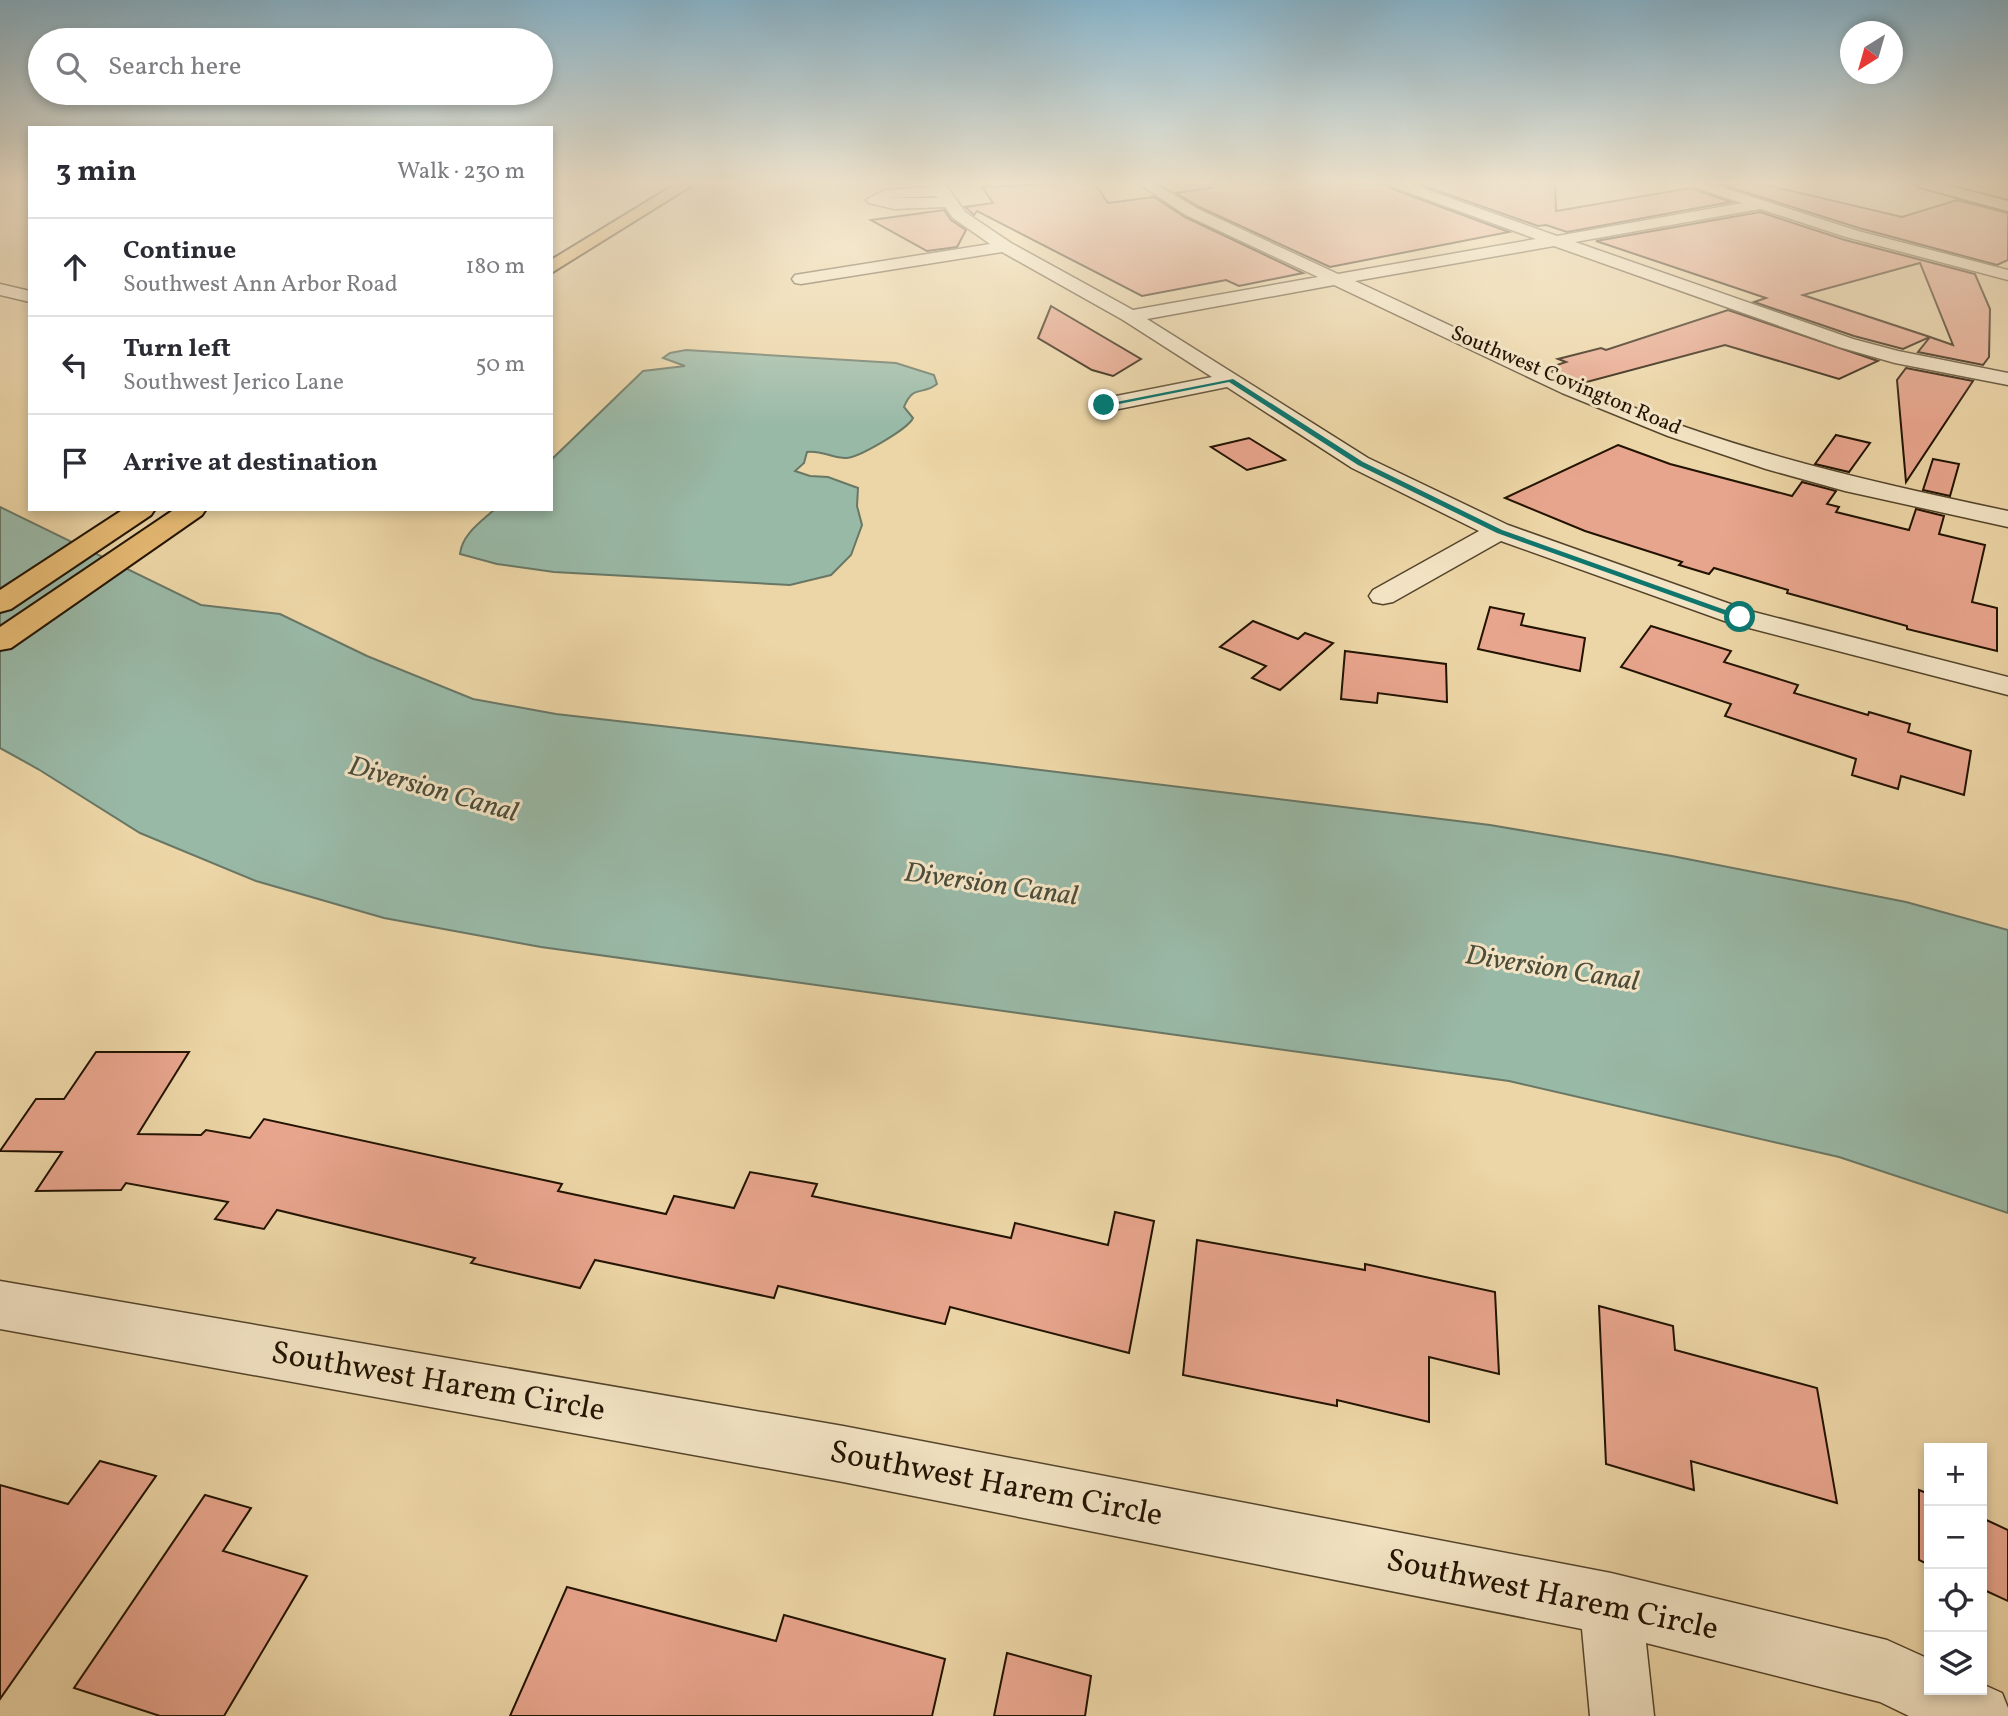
<!DOCTYPE html>
<meta charset="utf-8">
<style>
:root{--surface:#fff;--page:#f2f2f3;--text:#2b2b33;--muted:#7c7c81;--line:#e1e1e2}
body{margin:0;font-family:Vollkorn,serif;background:var(--page);color:var(--text)}
.controls{position:absolute;right:21px;bottom:21px;display:grid;overflow:hidden;border-radius:0px;box-shadow:0 4px 10px #0003}
.controls button{width:63px;height:63px;display:grid;place-items:center;padding:0;border:0;border-bottom:2px solid var(--line);background:var(--surface);color:var(--text);font:35px sans-serif}
.compass{position:absolute;left:1840px;top:21px;width:63px;height:63px;border-radius:50%;background:var(--surface);box-shadow:0 4px 10px #0003;rotate:217deg}
.stop{position:absolute;width:21px;height:21px;margin:-16px;border:5px solid #0f766e;border-radius:50%;background:#fff}
.stop.end{background:#0f766e;border-color:#fff;box-shadow:0 2px 7px #0008}
.list{margin:0;padding:0;list-style:none}
h2{display:flex;justify-content:space-between;align-items:center;height:91px;margin:0;padding:0 28px;font-size:30px}
h2 small{font-size:23px;font-weight:400;color:var(--muted)}
.list li{display:grid;grid-template-columns:46px 1fr auto;gap:21px;align-items:center;box-sizing:border-box;height:98px;padding:0 28px;border-top:2px solid var(--line)}
.list b{display:block;font-size:26px;white-space:nowrap}
.list p{margin:0;font-size:23px;white-space:nowrap;color:var(--muted)}
.list em{font-size:23px;font-style:normal;color:var(--muted)}
.icon{flex:none;width:38px;height:38px;fill:none;stroke:currentColor;stroke-width:2;stroke-linecap:round;stroke-linejoin:round}
.map{position:relative;flex:none;width:2008px;height:1716px;overflow:hidden}
.search{position:absolute;background:var(--surface);box-shadow:0 4px 10px #0003;left:28px;top:28px;width:525px;height:77px;display:flex;align-items:center;gap:18px;box-sizing:border-box;padding:0 24px;border-radius:38px;color:var(--muted);font-size:26px}
.panel{position:absolute;background:var(--surface);box-shadow:0 4px 10px #0003;left:28px;top:126px;width:525px;height:385px;border-radius:0px}
.map>svg:first-child{display:block}
</style>
<div class="map">
<svg width="2008" height="1716" viewBox="0 0 2008 1716">
<rect width="100%" height="100%" fill="#ecd5a6"/>
<filter id="stains"><feTurbulence type="fractalNoise" baseFrequency=".00286" numOctaves="4"/><feColorMatrix values="0 0 0 0 .2 0 0 0 0 .09 0 0 0 0 .02 0 0 0 .5 -.17"/></filter>
<radialGradient id="worn" r=".72"><stop offset=".6" stop-color="#630" stop-opacity="0"/><stop offset="1" stop-color="#630" stop-opacity=".3"/></radialGradient>
<g fill="#99b9a7" stroke="#697765" stroke-width="2">
<path d="M686,350L896,363L934,375L937,384C922,396 913,384 904,407L913,418C908,429 858,458 846,458C832,458 821,450 807,452L804,463L795,471L810,476L828,477L858,488L857,506L862,525L851,555L831,575L790,585L554,572L497,564L460,554C462,534 481,522 495,509H551V460L643,371L685,366L663,358L670,353Z"/>
<path d="M0,507L201,605L280,614L367,656L473,699L556,714L984,763L1490,825L1672,856L1906,902L2008,930V1213L1839,1157L1509,1081L541,947L384,918L256,881L140,833L38,769L0,748Z"/>
</g>
<g fill="#e8a58d" stroke="#221301" stroke-width="2">
<path d="M1050,184H1095L1108,203L1154,197L1185,217L1303,273L1239,286L1226,280L1142,296L977,211L974,215L965,207L993,203L982,187Z"/>
<path d="M1211,184H1388L1392,189L1509,232L1330,267L1199,207L1176,193L1211,188Z"/>
<path d="M1418,184H1555L1556,211L1691,188L1731,202L1567,232L1546,225L1538,226Z"/>
<path d="M1719,184H1762L1902,217L1957,200L2008,213V260L1997,265L1859,228Z"/>
<path d="M944,210L951,220L966,230L957,247L927,251L871,220Z"/>
<path d="M1760,212L1845,240L1975,274L1990,309L1989,357L1983,365L1918,352L1930,337L1953,345L1920,263L1803,295L1930,337L1903,349L1854,336L1754,302L1766,298L1596,241Z"/>
<path d="M1051,306L1141,359L1113,376L1092,370L1038,338Z"/>
<path d="M1728,310L1878,361L1839,379L1725,345L1583,383L1548,368L1566,362L1558,359L1601,348L1606,350Z"/>
<path d="M1906,368L1973,381L1906,482L1897,380Z"/>
<path d="M1836,435L1870,443L1849,472L1815,464Z"/>
<path d="M1249,438L1285,460L1247,470L1211,447Z"/>
<path d="M1618,445L1670,464L1792,496L1802,482L1836,491L1827,504L1839,507L1836,512L1909,530L1916,509L1944,516L1939,534L1985,545L1972,602L1997,608V651L1907,629V626L1787,593L1788,590L1714,568L1709,574L1679,565L1682,562L1585,531L1505,498Z"/>
<path d="M1933,459L1959,464L1950,496L1923,490Z"/>
<path d="M1490,607L1524,614L1521,625L1585,638L1580,671L1478,649Z"/>
<path d="M1253,621L1298,639L1305,633L1333,643L1280,690L1252,678L1266,666L1220,647Z"/>
<path d="M1651,626L1731,651L1724,662L1798,685L1794,693L1868,715L1869,712L1910,724L1908,732L1971,751L1964,795L1901,776L1898,789L1852,775L1856,759L1725,716L1731,704L1621,667Z"/>
<path d="M1345,651L1446,664L1447,702L1378,693L1377,703L1341,699Z"/>
<path d="M96,1052H189L138,1134L201,1135L206,1130L250,1138L264,1119L562,1184L558,1191L666,1214L674,1196L734,1208L750,1172L817,1184L812,1196L1011,1238L1015,1223L1108,1245L1115,1212L1154,1221L1129,1353L950,1307L945,1324L778,1286L774,1298L595,1260L580,1288L471,1263L475,1258L277,1210L264,1229L215,1219L228,1202L126,1183L121,1190L36,1191L62,1152L0,1151L36,1099H64Z"/>
<path d="M1197,1240L1365,1270V1264L1495,1292L1499,1374L1429,1357V1422L1337,1400V1406L1183,1375Z"/>
<path d="M1599,1306L1673,1326L1675,1350L1817,1388L1837,1503L1691,1461L1694,1490L1606,1464Z"/>
<path d="M100,1461L156,1476L0,1699V1485L68,1504Z"/>
<path d="M1919,1490L1929,1494V1565L1919,1560Z"/>
<path d="M205,1495L251,1508L223,1551L307,1576L224,1716H160L74,1688Z"/>
<path d="M1982,1518L2008,1530V1601L1982,1589Z"/>
<path d="M567,1587L776,1641L784,1615L945,1659L932,1716H510Z"/>
<path d="M1007,1653L1091,1676L1085,1716H994Z"/>
</g>
<g fill="none" stroke-linecap="round" stroke-linejoin="round">
<defs>
<g id="street">
<path d="M931,184H945L965,212L1011,243L1133,310L1318,277L1186,215L1139,184H1156L1198,209L1338,274L1536,239L1393,187L1391,184H1411L1557,236L1742,203L1693,187L1691,184H1712L1858,231L2008,270V280L1846,237L1760,209L1575,242L1853,339L1898,351L2008,373V385L1895,363L1839,347L1554,246L1355,281C1464,331 1572,386 1685,427C1791,464 1899,488 2008,511V527L1845,491L1766,469L1668,436L1562,393L1334,285L1147,319L1368,458L1508,525L1750,611L2008,677V695L1730,623L1501,541L1393,602L1383,604L1373,602L1369,596L1373,590L1479,531L1352,468L1227,387L1104,412L1096,410L1093,405L1096,400L1212,377L1123,320L1002,252L801,284L795,283L792,279L795,275L801,274L990,244L953,218L945,207L894,209L869,203L866,200L884,190L932,187ZM936,196L938,198H888Z"/>
<path d="M0,284L30,291V302L0,295Z"/>
<path d="M0,1281L843,1426L1611,1573L1887,1640L1929,1659V1690H1982V1684L2002,1693L2008,1708V1716H1909L1880,1702L1646,1643L1654,1716H1590L1582,1629L843,1482L0,1329Z"/>
</g>
<path id="secondary" d="M1917,184H1941L2008,201V211L1920,187Z"/>
<g id="highway">
<path d="M676,184H694L551,273V260Z"/>
<path d="M124,509H155L151,515L11,609L0,612V590Z"/>
<path d="M175,509H206L202,515L11,648L0,650V627Z"/>
</g>
</defs>
<use href="#street" stroke="#54442a" stroke-width="3"/>
<use href="#secondary" stroke="#221301" stroke-width="4"/>
<use href="#highway" stroke="#221301" stroke-width="4"/>
<use href="#street" fill="#f3e4c5" fill-rule="evenodd"/>
<use href="#secondary" fill="#f3e4c5" fill-rule="evenodd"/>
<use href="#highway" fill="#e6ba73" fill-rule="evenodd"/>
</g>
<linearGradient id="sky" x2="0" y2="1"><stop stop-color="#88b6ce"/><stop offset="0.43" stop-color="#f6ecd7"/><stop offset="1" stop-color="#f6ecd7" stop-opacity="0"/></linearGradient>
<rect width="2008" height="424" fill="url(#sky)"/>
<path fill="#0f766e" d="M1233,379L1363,462L1502,530L1745,617L1737,619L1497,533L1358,465L1229,382L1104,407L1101,405Z"/>
<g text-anchor="middle" dominant-baseline="central" stroke-width="6" stroke-linejoin="round" paint-order="stroke">
<g font-size="21" fill="#221301" stroke="#f3e4c5">
<text transform="translate(1566 381) rotate(23)">Southwest Covington Road</text>
</g>
<g font-size="28" font-style="italic" fill="#4c4d3b" stroke="#f3e4c5">
<text transform="translate(433 790) rotate(16)">Diversion Canal</text>
<text transform="translate(991 885) rotate(8)">Diversion Canal</text>
<text transform="translate(1552 969) rotate(9)">Diversion Canal</text>
</g>
<g font-size="32" fill="#221301" stroke="#f3e4c5">
<text transform="translate(438 1383) rotate(10)">Southwest Harem Circle</text>
<text transform="translate(996 1485) rotate(11)">Southwest Harem Circle</text>
<text transform="translate(1552 1596) rotate(12)">Southwest Harem Circle</text>
</g>
</g>
<rect width="100%" height="100%" filter="url(#stains)"/>
<rect width="100%" height="100%" fill="url(#worn)"/>
</svg>
<div class="controls">
<button>+</button>
<button>−</button>
<button><svg class="icon" aria-label="locate" viewBox="0 0 24 24"><circle cx="12" cy="12" r="6"/><path d="M12 2v4M12 18v4M2 12h4M18 12h4"/></svg></button>
<button><svg class="icon" aria-label="layers" viewBox="0 0 24 24"><path d="M12 4l9 5-9 5-9-5zM3 14l9 5 9-5"/></svg></button>
</div>
<svg class="compass" viewBox="-18 -18 36 36"><path d="M0-13l5 13h-10z" fill="#e53935"/><path d="M0 13l5-13h-10z" fill="#7c7c81"/></svg>
<div class="stop" style="left:1740px;top:617px"></div>
<div class="stop end" style="left:1104px;top:405px"></div>
<div class="search"><svg class="icon" aria-label="search" viewBox="0 0 24 24"><circle cx="10" cy="10" r="6"/><path d="M15 15l6 6"/></svg>Search here</div>
<section class="panel">
<h2>3 min<small>Walk · 230 m</small></h2>
<ul class="list">
<li><svg class="icon" aria-label="ahead" viewBox="0 0 24 24"><path d="M12 20V5M6 11l6-6 6 6"/></svg><div><b>Continue</b><p>Southwest Ann Arbor Road</p></div><em>180 m</em></li>
<li><svg class="icon" aria-label="left" viewBox="0 0 24 24"><path d="M17 20v-9H6M10 6l-5 5 5 5"/></svg><div><b>Turn left</b><p>Southwest Jerico Lane</p></div><em>50 m</em></li>
<li><svg class="icon" aria-label="arrive" viewBox="0 0 24 24"><path d="M6 21V4h12l-3 4 3 4H6"/></svg><div><b>Arrive at destination</b></div></li>
</ul>
</section>
</div>
